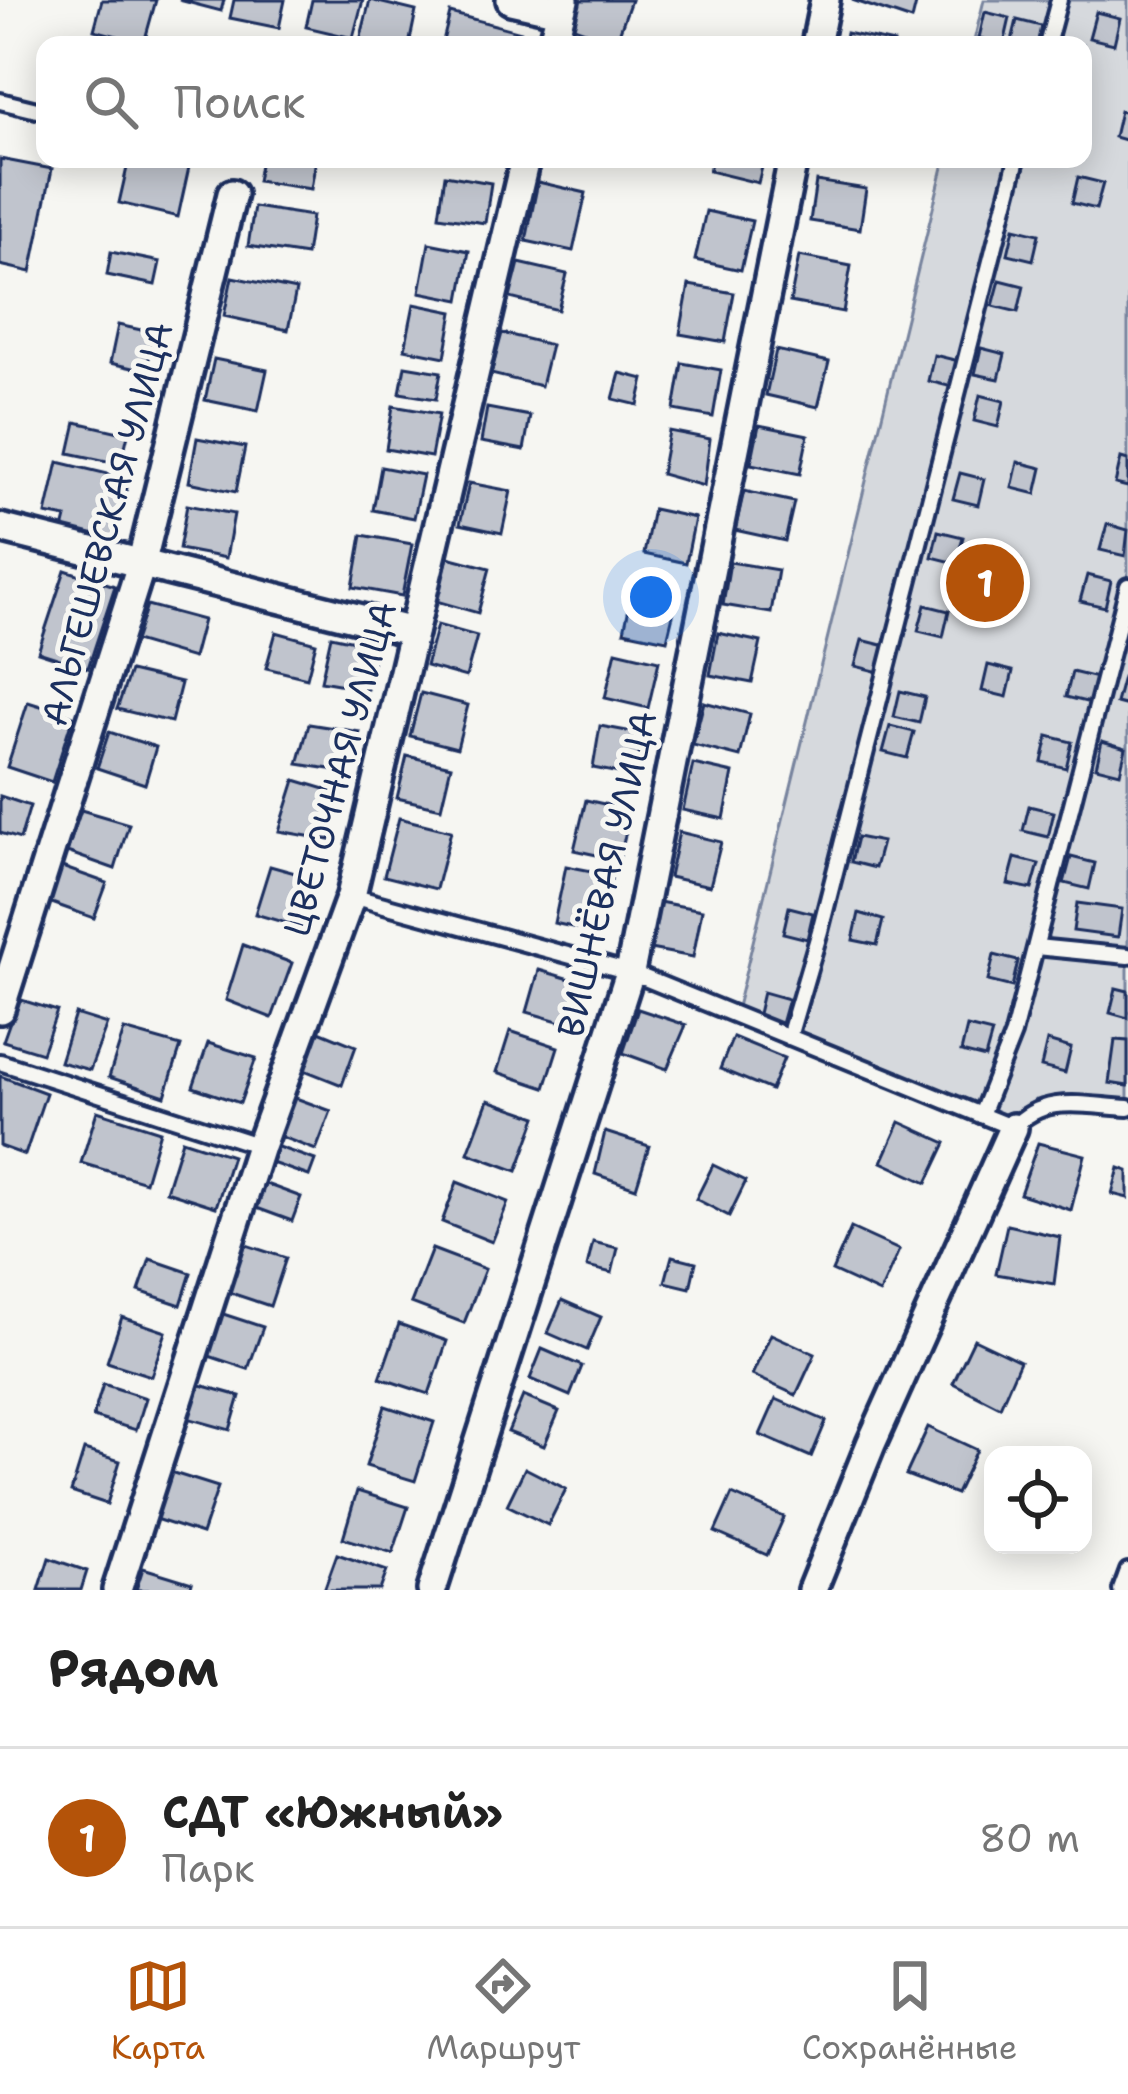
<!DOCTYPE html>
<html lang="ru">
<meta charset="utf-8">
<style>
:root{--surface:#fff;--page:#f6f6f6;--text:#222;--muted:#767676;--line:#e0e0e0;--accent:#b45309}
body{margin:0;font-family:"Shantell Sans",sans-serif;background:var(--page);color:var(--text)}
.controls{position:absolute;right:36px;bottom:36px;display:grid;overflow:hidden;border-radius:24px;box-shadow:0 6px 30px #0003}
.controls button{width:108px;height:108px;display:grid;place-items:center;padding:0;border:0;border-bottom:3px solid var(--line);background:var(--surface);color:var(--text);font:60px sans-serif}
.you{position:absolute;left:651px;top:597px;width:42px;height:42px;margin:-30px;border:9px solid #fff;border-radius:50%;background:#1a73e8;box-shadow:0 0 0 18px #1a73e833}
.badge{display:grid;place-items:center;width:78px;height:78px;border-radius:50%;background:var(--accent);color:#fff;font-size:39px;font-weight:700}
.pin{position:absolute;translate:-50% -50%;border:6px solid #fff;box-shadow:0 3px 12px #0006}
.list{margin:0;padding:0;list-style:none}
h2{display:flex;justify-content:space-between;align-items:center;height:156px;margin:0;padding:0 48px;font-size:51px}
h2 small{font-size:39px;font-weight:400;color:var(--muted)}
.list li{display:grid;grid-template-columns:78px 1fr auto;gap:36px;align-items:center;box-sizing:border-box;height:180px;padding:0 48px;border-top:3px solid var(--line)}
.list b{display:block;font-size:45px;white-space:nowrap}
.list p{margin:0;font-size:39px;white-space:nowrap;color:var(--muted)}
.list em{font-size:39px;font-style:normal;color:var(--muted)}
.icon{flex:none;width:66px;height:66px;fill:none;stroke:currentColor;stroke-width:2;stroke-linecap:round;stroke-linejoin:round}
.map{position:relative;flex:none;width:1128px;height:1590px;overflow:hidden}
.search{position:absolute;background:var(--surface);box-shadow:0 6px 30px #0003;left:36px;right:36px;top:36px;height:132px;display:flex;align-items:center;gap:30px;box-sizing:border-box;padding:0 42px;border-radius:24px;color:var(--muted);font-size:45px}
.sheet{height:336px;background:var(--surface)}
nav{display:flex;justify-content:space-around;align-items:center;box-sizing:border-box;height:168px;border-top:3px solid var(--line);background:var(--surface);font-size:33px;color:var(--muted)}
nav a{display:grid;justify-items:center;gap:6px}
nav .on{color:var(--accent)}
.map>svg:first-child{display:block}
</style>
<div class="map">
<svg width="1128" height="1590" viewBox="0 0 1128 1590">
<rect width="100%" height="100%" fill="#f6f6f2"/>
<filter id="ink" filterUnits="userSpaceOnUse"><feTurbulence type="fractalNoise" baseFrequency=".00833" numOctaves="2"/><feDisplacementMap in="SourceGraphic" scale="24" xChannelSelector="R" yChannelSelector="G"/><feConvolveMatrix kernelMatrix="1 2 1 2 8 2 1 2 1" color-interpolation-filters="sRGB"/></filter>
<g filter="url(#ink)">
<path fill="#d6d9dd" stroke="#78849e" stroke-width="3" d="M984,0H1128V1112L1064,1109L1035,1100L1009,1122L737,1007L945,159H1083V45H973Z"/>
<g fill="#c0c4cd" stroke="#1b2f5e" stroke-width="3">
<path d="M102,0H156L144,43L94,30Z"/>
<path d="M179,0H224L221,11Z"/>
<path d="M234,0H285L279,28L230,18Z"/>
<path d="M312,0H363L353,38L306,27Z"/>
<path d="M370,0L416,11L409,45H359Z"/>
<path d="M580,0H631L616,42L571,26Z"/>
<path d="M852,0H917L912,20Z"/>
<path d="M985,12L1010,18L1004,44L979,38Z"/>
<path d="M1096,12L1120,18L1114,44L1089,38Z"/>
<path d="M450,13L525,33L522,45H442Z"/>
<path d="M1017,20L1041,26L1037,45H1011Z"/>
<path d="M846,33L894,43V45H844Z"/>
<path d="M1120,111L1128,113V141L1114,137Z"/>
<path d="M0,159L52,169L31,272L0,265Z"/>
<path d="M129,159H154L189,167L178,217L119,203Z"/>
<path d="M261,159H316L311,189L257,181Z"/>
<path d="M712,159H764L758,183L709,171Z"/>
<path d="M445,175L491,183L485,223L439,216Z"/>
<path d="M1078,177L1103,183L1096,209L1072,203Z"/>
<path d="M816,181L866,189L860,229L810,221Z"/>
<path d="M538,182L586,193L573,251L526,241Z"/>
<path d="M254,207L312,216L306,255L248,246Z"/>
<path d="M706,211L752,221L741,270L695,260Z"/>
<path d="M1014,228L1039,234L1033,260L1008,254Z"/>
<path d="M429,243L469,251L460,300L420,292Z"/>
<path d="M111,252L160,262L155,285L107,275Z"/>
<path d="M799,256L851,266L843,312L790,302Z"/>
<path d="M519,263L567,274L558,310L510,298Z"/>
<path d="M232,277L296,290L288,330L224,316Z"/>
<path d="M1000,280L1024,286L1018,312L993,306Z"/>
<path d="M689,285L734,293L725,342L680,334Z"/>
<path d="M414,304L453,312L445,357L405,349Z"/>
<path d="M118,325L155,333L146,371L110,363Z"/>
<path d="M502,333L551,345L541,386L491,374Z"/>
<path d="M981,348L1005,354L999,379L975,374Z"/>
<path d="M776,350L829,362L818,407L766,395Z"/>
<path d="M934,355L959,361L952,387L928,381Z"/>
<path d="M214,359L267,370L258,411L205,400Z"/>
<path d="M682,363L721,370L713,417L674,410Z"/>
<path d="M405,366L441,372L436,399L400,393Z"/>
<path d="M620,373L644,379L638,405L613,399Z"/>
<path d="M980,395L1004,401L998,427L974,421Z"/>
<path d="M393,406L439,414L431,457L386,449Z"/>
<path d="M487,408L530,416L524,450L481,442Z"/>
<path d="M76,422L128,434L121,464L69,453Z"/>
<path d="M759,425L808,435L800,474L751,464Z"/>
<path d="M669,431L710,439L704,486L661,474Z"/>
<path d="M197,438L245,447L236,492L189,482Z"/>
<path d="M1121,458L1128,460V487L1115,484Z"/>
<path d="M58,462L129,479L113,547L62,534L66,518L46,514Z"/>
<path d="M1018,462L1042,468L1036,494L1012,488Z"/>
<path d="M381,467L423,475L414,518L373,510Z"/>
<path d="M960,473L984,479L978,505L953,499Z"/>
<path d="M469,483L511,491L502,533L460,524Z"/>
<path d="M744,491L794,502L785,541L735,530Z"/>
<path d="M187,505L234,514L226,558L179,549Z"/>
<path d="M653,509L695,518L686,563L644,554Z"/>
<path d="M1107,524L1128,530L1125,556L1100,550Z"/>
<path d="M938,531L963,537L956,563L932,557Z"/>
<path d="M362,535L412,544L402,596L353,587Z"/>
<path d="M996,555L1020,560L1014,586L989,580Z"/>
<path d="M448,557L490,568L478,613L436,601Z"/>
<path d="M730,562L778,570L771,613L723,605Z"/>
<path d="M65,570L115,586L88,668L38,652Z"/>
<path d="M1087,575L1111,581L1105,607L1080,601Z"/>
<path d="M635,580L679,590L667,640L624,631Z"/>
<path d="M147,605L203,620L193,658L135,641Z"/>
<path d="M925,605L949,611L943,637L918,631Z"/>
<path d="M437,625L477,636L466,677L426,666Z"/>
<path d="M276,632L316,643L307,678L266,668Z"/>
<path d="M718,633L761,642L752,683L710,675Z"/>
<path d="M331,636L377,646L367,689L321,681Z"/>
<path d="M862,640L886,646L879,672L855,666Z"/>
<path d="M616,651L659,661L648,708L605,698Z"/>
<path d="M988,665L1013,671L1007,697L982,691Z"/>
<path d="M130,671L181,683L171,722L117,709Z"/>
<path d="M1072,672L1097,678L1090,703L1066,697Z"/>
<path d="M1123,677L1128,678V706L1116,703Z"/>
<path d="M900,691L925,697L919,723L894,717Z"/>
<path d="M421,693L468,705L457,748L410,736Z"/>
<path d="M28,702L73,716L52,782L7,767Z"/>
<path d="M704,702L750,714L740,757L693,745Z"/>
<path d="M309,724L360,732L349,772L298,764Z"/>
<path d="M600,726L643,734L635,776L593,768Z"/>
<path d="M890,726L914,732L907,758L883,752Z"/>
<path d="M109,732L156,747L145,784L97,768Z"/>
<path d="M1048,736L1072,742L1066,768L1042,762Z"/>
<path d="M1102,741L1126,748L1120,773L1096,767Z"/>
<path d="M407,756L451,766L441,808L397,798Z"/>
<path d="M693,764L733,773L724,819L683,810Z"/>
<path d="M295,780L342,794L330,840L279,831Z"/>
<path d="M0,796L30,806L20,839L0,833Z"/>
<path d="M586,800L631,810L619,860L574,850Z"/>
<path d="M1029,806L1054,812L1048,837L1023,831Z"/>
<path d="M81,810L129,824L115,869L67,852Z"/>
<path d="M399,818L451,831L436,889L384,876Z"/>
<path d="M679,832L721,842L710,886L669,877Z"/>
<path d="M857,837L882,842L875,868L851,862Z"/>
<path d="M1071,857L1095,863L1089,889L1064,883Z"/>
<path d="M1015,858L1039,864L1032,889L1008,884Z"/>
<path d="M270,866L317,879L303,928L255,914Z"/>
<path d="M566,866L612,875L600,933L554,923Z"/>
<path d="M62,867L107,883L94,918L49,902Z"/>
<path d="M659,902L702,910L693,957L650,949Z"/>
<path d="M1077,903L1122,909L1118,937L1073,931Z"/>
<path d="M789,907L813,913L807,939L783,933Z"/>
<path d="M859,913L883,920L877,945L853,940Z"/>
<path d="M243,945L292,963L272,1018L226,1000Z"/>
<path d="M994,955L1018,961L1012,987L988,981Z"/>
<path d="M539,970L587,984L575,1026L527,1012Z"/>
<path d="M1116,988L1128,991V1018L1110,1013Z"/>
<path d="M763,992L788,999L781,1024L757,1018Z"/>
<path d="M18,999L57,1011L42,1053L3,1041Z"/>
<path d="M638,1009L686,1025L667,1069L623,1053Z"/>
<path d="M75,1014L107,1024L90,1070L60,1062Z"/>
<path d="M967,1027L992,1033L985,1058L961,1052Z"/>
<path d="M124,1030L181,1046L165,1096L109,1077Z"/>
<path d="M319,1031L356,1046L342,1085L304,1070Z"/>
<path d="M510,1031L558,1047L545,1088L497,1072Z"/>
<path d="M733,1037L784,1058L771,1090L720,1069Z"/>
<path d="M1115,1040L1128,1041V1086L1109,1083Z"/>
<path d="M1047,1041L1071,1048L1065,1073L1041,1067Z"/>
<path d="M208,1043L256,1058L240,1103L193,1087Z"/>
<path d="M0,1076L46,1093L25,1155L0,1146Z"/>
<path d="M293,1097L331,1111L316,1150L279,1136Z"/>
<path d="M488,1100L537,1117L517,1171L468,1153Z"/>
<path d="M97,1111L160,1131L145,1182L81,1163Z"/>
<path d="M900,1122L946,1143L927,1183L882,1162Z"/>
<path d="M605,1132L649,1146L636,1188L595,1174Z"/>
<path d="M182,1140L232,1156L216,1207L166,1191Z"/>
<path d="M1038,1143L1085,1155L1071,1210L1020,1194Z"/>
<path d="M275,1146L315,1160L309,1176L269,1162Z"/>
<path d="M713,1165L746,1181L729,1216L696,1199Z"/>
<path d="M1119,1168L1128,1171V1198L1112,1194Z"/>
<path d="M457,1182L508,1202L492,1242L442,1222Z"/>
<path d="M263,1183L301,1197L292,1221L254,1207Z"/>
<path d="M1007,1225L1060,1237L1054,1284L996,1274Z"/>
<path d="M851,1228L899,1250L880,1293L832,1271Z"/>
<path d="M593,1242L618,1248L612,1273L587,1267Z"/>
<path d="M240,1243L286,1258L270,1306L225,1291Z"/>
<path d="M432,1249L485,1269L464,1323L411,1303Z"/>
<path d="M672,1256L696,1262L690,1288L665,1282Z"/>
<path d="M150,1259L191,1273L181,1305L139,1291Z"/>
<path d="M562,1300L601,1317L587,1350L548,1333Z"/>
<path d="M214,1311L263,1327L248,1369L200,1353Z"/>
<path d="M122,1317L166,1332L151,1376L107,1362Z"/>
<path d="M399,1324L447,1341L429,1394L380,1378Z"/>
<path d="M771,1334L815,1354L796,1395L752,1375Z"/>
<path d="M974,1339L1020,1361L1000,1407L953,1383Z"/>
<path d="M542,1349L582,1366L570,1396L530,1379Z"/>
<path d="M103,1384L146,1398L136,1430L93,1417Z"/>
<path d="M197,1384L240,1396L230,1430L187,1418Z"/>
<path d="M523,1396L559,1411L544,1446L508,1432Z"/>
<path d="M776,1399L826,1421L811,1457L760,1435Z"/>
<path d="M385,1406L434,1422L415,1481L366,1466Z"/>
<path d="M928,1427L977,1450L956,1494L906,1475Z"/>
<path d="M84,1450L120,1461L107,1504L71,1492Z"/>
<path d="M525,1468L566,1489L548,1525L507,1505Z"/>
<path d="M167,1471L218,1487L202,1534L152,1518Z"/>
<path d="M357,1491L408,1507L393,1553L343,1538Z"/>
<path d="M732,1494L784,1517L767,1555L715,1532Z"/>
<path d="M337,1554L387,1571L380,1590H324Z"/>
<path d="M49,1558L87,1571L81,1590H39Z"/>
<path d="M143,1568L192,1583L190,1590H136Z"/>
</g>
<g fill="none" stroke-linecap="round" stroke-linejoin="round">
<defs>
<g id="lane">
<path d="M1047,45L1059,0"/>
<path d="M0,101L45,112"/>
<path d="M351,896L630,972L1013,1128C1045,1093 1085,1106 1128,1108"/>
<path d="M1036,947L1128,956"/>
<path d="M789,1037L820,931L1017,159"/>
<path d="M0,1062L260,1146"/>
<path d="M981,1115L1013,1034L1128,586"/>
<path d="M1121,1590L1128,1571"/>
</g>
<g id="street">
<path d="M511,0L560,11"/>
<path d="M552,45L564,0"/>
<path d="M816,45L825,0"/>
<path d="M0,528L413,632"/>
<path d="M0,1009L141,565L232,194"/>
<path d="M117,1590L260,1146L351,896L525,159"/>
<path d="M432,1590L630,972L793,159"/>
<path d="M812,1590L871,1444L1013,1128"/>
</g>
</defs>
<use href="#lane" stroke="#1b2f5e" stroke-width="22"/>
<use href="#street" stroke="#1b2f5e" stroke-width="36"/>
<use href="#lane" stroke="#f6f6f2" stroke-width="14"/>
<use href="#street" stroke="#f6f6f2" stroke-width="27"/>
</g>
</g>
<g text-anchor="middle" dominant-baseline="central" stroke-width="10" stroke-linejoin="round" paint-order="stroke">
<g font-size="36" fill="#1b2f5e" stroke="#f6f6f2">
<text transform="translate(107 524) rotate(-75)">АЛЬГЕШЕВСКАЯ УЛИЦА</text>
<text transform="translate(340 769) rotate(-75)">ЦВЕТОЧНАЯ УЛИЦА</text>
<text transform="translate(607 874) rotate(-77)">ВИШНЁВАЯ УЛИЦА</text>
</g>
</g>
</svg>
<div class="controls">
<button><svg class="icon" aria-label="locate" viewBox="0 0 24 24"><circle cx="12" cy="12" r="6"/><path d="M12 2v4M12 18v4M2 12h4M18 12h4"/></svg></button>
</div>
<div class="you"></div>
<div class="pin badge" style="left:985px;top:583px">1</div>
<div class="search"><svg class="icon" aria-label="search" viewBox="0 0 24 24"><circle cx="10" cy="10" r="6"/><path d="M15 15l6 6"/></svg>Поиск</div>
</div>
<section class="sheet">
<h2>Рядом<small></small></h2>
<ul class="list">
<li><span class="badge">1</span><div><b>СДТ «Южный»</b><p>Парк</p></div><em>80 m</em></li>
</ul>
</section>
<nav>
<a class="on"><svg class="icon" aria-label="map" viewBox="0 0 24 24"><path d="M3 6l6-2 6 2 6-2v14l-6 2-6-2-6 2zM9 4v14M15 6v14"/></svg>Карта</a>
<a><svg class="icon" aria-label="directions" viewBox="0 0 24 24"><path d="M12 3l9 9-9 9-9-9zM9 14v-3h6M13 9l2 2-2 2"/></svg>Маршрут</a>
<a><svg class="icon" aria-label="saved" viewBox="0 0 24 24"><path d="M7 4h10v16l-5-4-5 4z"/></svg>Сохранённые</a>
</nav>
